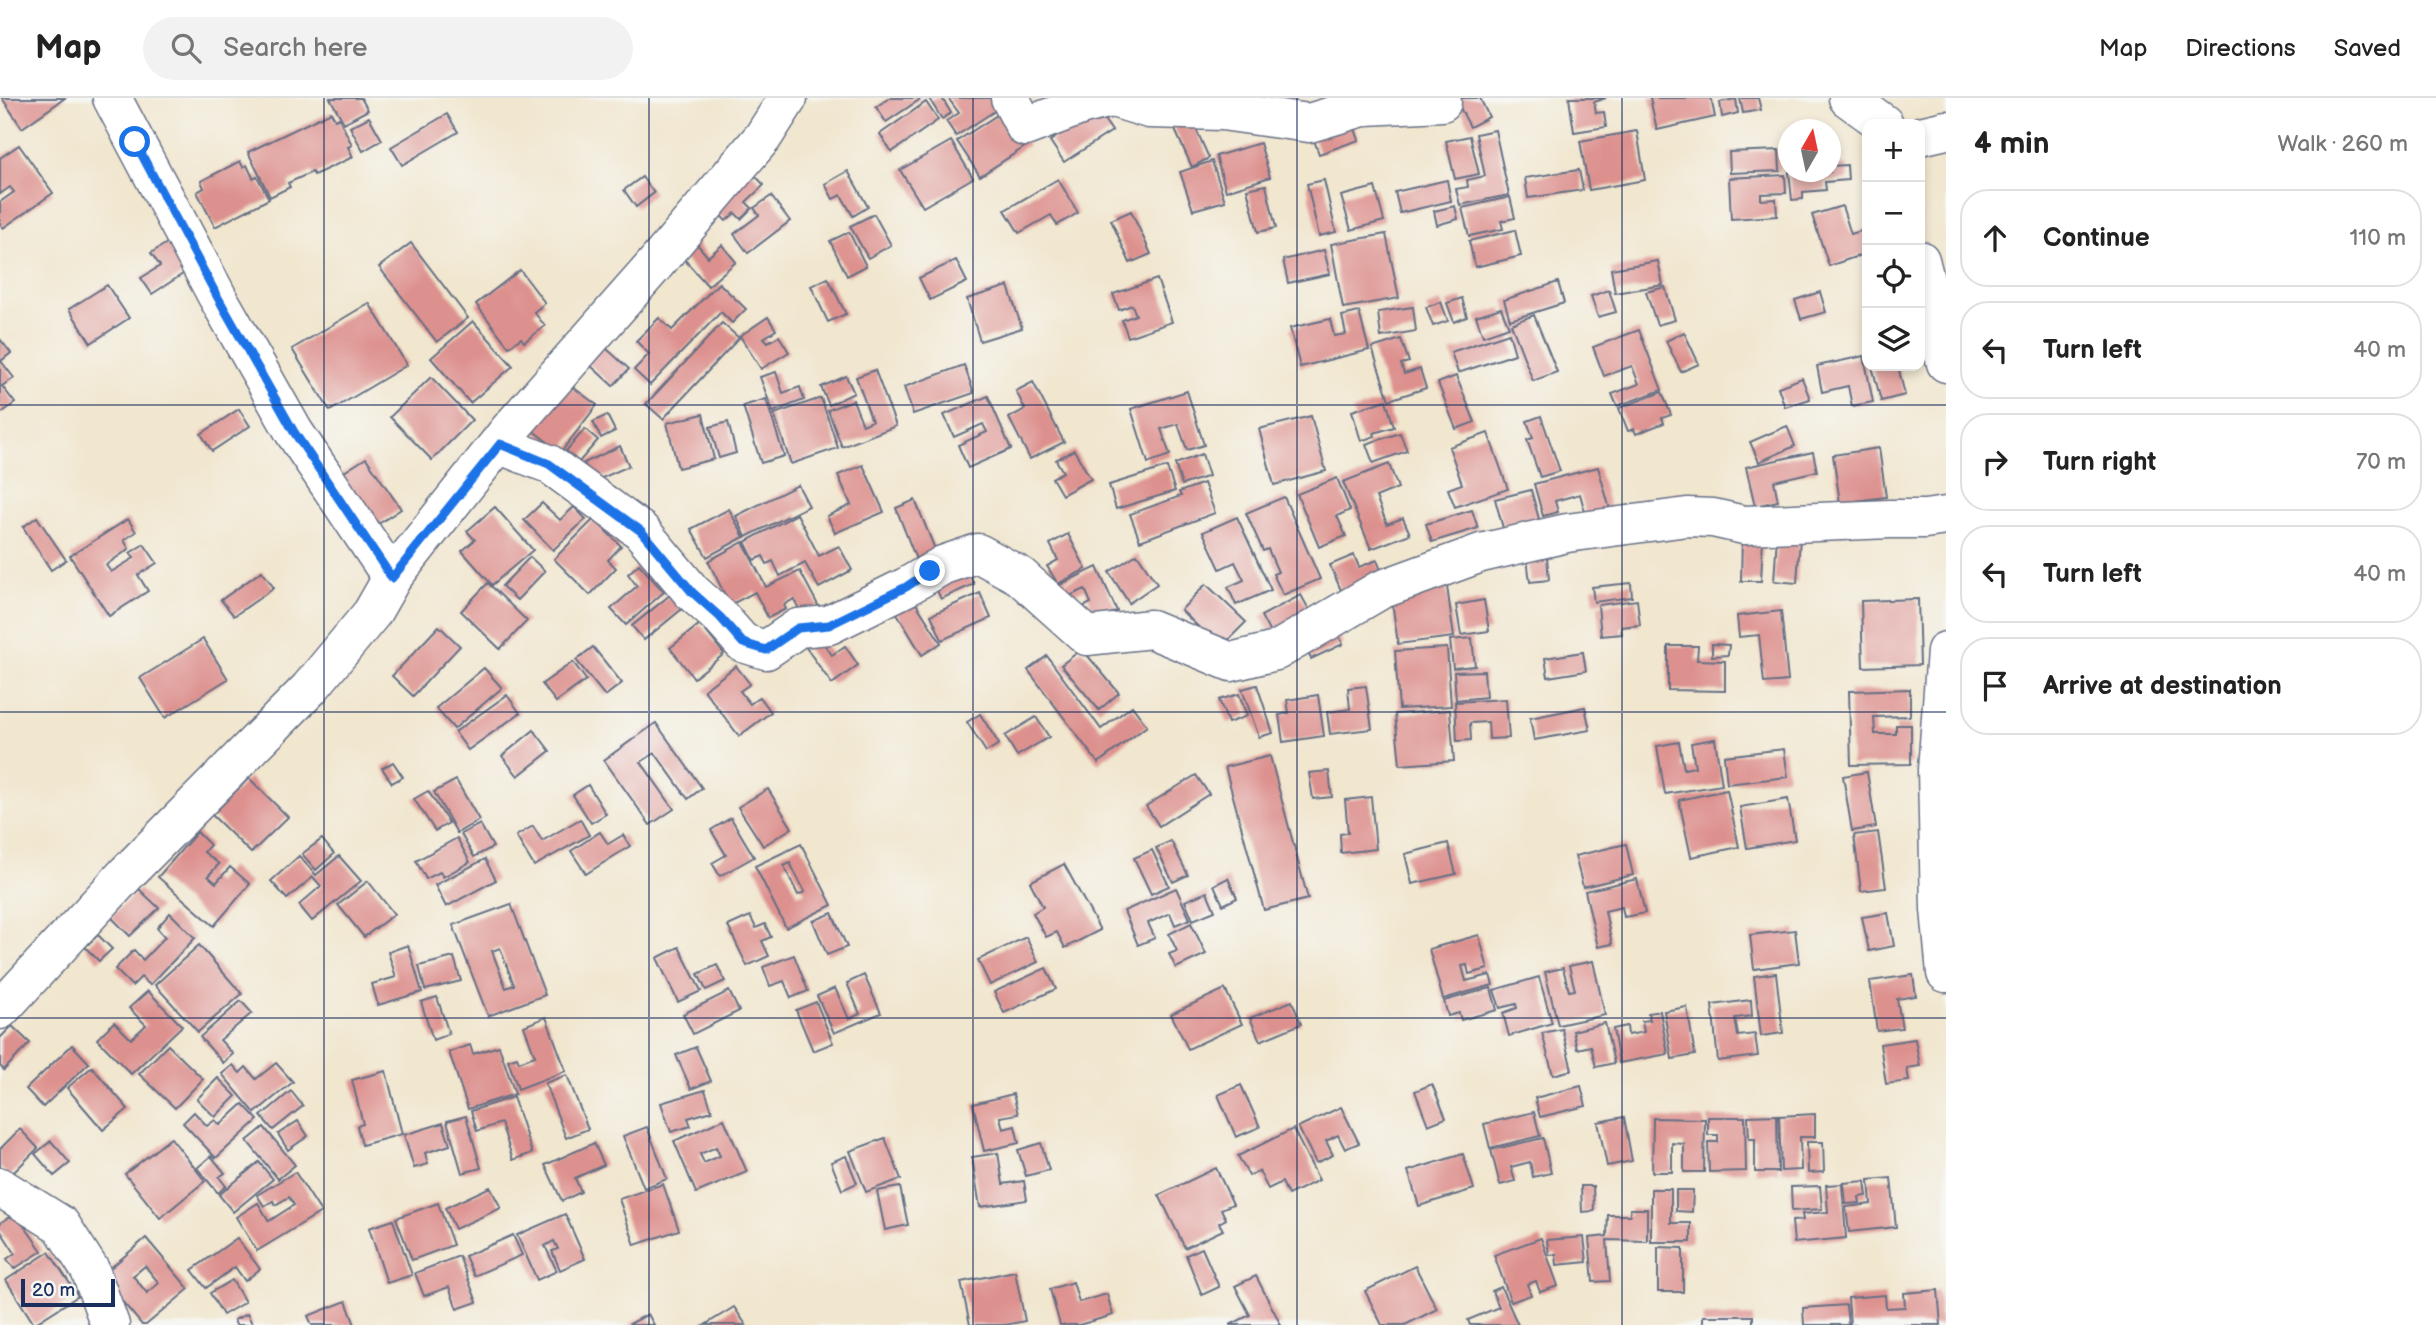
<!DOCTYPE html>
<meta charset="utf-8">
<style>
:root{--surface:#fff;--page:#f2f2f2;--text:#222;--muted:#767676;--line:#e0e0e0}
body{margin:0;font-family:"Balsamiq Sans",sans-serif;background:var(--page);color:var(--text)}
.controls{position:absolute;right:21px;top:21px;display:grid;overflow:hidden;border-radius:14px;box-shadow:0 4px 10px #0003}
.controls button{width:63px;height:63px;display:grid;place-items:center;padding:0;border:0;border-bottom:2px solid var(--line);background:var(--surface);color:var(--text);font:35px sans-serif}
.compass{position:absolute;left:1778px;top:21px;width:63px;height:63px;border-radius:50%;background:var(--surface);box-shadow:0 4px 10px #0003;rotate:9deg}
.scale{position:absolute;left:21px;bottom:18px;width:94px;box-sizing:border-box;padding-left:7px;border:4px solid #1b2f5e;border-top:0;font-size:19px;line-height:24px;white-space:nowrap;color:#1b2f5e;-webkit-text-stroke:5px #f6f6f2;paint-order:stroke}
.stop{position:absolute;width:21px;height:21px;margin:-16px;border:5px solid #1a73e8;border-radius:50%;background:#fff}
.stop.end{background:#1a73e8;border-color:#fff;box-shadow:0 2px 7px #0008}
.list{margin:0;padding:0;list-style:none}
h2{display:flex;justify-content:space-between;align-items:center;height:91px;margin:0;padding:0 28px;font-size:30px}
h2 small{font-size:23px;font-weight:400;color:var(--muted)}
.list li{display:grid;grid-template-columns:46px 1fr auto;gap:21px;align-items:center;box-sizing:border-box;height:98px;margin:0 14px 14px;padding:0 14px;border:2px solid var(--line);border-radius:28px}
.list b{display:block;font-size:26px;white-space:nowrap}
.list em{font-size:23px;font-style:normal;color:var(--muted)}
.icon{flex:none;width:38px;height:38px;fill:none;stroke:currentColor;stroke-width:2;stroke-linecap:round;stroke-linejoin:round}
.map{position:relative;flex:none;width:1946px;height:1227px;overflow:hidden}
header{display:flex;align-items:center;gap:42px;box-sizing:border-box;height:98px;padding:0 35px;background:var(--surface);border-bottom:2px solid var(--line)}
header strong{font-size:33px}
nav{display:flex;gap:38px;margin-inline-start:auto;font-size:24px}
.search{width:490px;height:63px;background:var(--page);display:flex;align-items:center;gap:18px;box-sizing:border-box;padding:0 24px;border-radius:38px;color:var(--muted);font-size:26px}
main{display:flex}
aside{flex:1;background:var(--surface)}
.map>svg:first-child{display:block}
</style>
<header>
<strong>Map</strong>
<div class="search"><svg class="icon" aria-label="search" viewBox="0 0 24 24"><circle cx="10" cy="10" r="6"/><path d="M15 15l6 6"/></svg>Search here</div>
<nav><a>Map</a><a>Directions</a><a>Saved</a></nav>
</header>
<main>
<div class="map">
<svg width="1946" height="1227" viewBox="0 0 1946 1227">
<rect width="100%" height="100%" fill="#f6f6f2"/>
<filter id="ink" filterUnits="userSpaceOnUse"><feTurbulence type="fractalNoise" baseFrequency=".0143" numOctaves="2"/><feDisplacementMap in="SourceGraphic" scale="14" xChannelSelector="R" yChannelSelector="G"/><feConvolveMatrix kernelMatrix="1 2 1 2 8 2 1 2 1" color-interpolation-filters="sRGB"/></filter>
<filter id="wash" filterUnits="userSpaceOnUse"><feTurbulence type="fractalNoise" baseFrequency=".00686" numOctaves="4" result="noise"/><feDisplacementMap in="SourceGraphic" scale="28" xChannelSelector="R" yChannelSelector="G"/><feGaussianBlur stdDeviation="1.57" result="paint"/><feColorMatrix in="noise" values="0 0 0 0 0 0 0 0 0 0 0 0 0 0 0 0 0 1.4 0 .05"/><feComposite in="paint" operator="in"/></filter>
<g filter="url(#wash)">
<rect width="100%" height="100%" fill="#f1e6ce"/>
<g id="blocks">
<g fill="#dd918e" fill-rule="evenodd">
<path d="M2,0H65L22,30Z"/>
<path d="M330,0H361L368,12L344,25Z"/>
<path d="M889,0H922L886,24L876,9Z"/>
<path d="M934,0H942L951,15L942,21L930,2Z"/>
<path d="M948,0H999L1004,7L956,38L946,23L959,15Z"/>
<path d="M1455,0H1480L1489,19L1470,29Z"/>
<path d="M1569,0H1606L1594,4L1596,15L1604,14L1606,29L1574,34Z"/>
<path d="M1650,0H1711L1715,19L1657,32Z"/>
<path d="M1740,0H1758L1761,12L1743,15Z"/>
<path d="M1736,1L1738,15L1722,19L1720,4Z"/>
<path d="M926,4L938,22L892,54L880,36Z"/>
<path d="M1094,7L1112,33L1064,64L1050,43L1088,19Z"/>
<path d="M1005,12L1028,47L980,78L957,43Z"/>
<path d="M1188,13L1209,60L1192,69L1170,21Z"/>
<path d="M331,14L335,22L339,20L352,47L348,49L353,59L314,77L312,74L288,85L290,89L270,99L248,54Z"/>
<path d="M447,16L458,34L402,67L391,49Z"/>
<path d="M1350,17L1359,42L1319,56L1310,31Z"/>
<path d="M369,19L382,42L363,53L350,29Z"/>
<path d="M1495,32L1509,97L1460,107L1456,91L1468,89L1467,82L1485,78L1476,36Z"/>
<path d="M1637,33L1645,82L1589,92L1580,43Z"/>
<path d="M1470,38L1479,76L1455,81L1446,43Z"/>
<path d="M951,43L973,80L923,109L900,72Z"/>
<path d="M1260,45L1270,79L1226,93L1216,58Z"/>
<path d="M19,47L53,95L3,130L0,125V104L14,94L10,89L0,96V60Z"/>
<path d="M1779,52L1780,73L1730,75L1729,54Z"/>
<path d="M240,63L243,69L247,67L253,80L257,78L269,101L215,129L197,94L204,90L201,83Z"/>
<path d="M1212,63L1225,103L1193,112L1180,74Z"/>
<path d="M1847,67L1848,82L1825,84L1826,92L1803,94V101L1792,102L1789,74H1830V68Z"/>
<path d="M749,71L764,87L746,104L752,110L741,121L735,115L726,123L711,108Z"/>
<path d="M1579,72L1583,92L1528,100L1525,80Z"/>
<path d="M848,73L868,109L853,118L841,97L833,101L825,86Z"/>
<path d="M1785,77L1786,95L1761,96V102L1776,101L1777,118L1731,121L1729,80Z"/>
<path d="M642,79L654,95L636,109L624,92Z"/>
<path d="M1058,81L1078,115L1057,127L1051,117L1019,135L1005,112Z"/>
<path d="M1324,82L1336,134L1319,138L1307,86Z"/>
<path d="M1447,82L1451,103L1400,115L1395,94Z"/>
<path d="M1266,87L1276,130L1258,134L1247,91Z"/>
<path d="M1375,89L1384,123L1351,132L1341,98Z"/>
<path d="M771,98L790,123L748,155L734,136L759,117L754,110Z"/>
<path d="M1510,99L1515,120L1501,123L1503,131L1469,138L1462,110Z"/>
<path d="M1455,108L1458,121L1437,127L1434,113Z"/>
<path d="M1842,108L1851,136L1867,131V155L1829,168L1812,117Z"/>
<path d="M1131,113L1151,156L1130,165L1111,122Z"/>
<path d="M874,116L891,147L868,160L850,128Z"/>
<path d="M1515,132L1521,158L1475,169L1469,143Z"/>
<path d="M849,134L866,168L847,178L830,143Z"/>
<path d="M1386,136L1399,200L1343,210L1331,146Z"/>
<path d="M690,138L708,159L722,147L736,164L708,188L675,151Z"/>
<path d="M167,145L186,174L152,196L141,180L160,168L151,155Z"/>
<path d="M411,145L468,220L437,244L379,169Z"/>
<path d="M1324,152L1330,176L1288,185L1283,162Z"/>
<path d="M956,162L967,184L930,202L919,180Z"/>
<path d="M1658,163L1663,187L1615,195L1611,171Z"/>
<path d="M520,172L545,205L534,214L545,228L524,244L521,240L509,249L476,206Z"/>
<path d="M828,180L846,216L828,224L811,188Z"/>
<path d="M1157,181L1172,224L1128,239L1122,222L1136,217L1132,207L1119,212L1113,196Z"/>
<path d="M1558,184L1564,205L1510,222L1504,202Z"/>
<path d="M719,185L746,211L732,225L721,214L650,287L634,272L649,256L636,243L659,220L672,232Z"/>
<path d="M107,187L129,220L91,245L69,211Z"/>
<path d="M1008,188L1022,230L980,243L967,201Z"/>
<path d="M1665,189L1675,222L1657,227L1646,194Z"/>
<path d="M1609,192L1616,214L1598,219L1591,198Z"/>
<path d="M1820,194L1826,214L1801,221L1795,202Z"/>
<path d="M1462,200L1467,219L1454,224L1447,205Z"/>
<path d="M1441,204L1448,223L1433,228L1426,209Z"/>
<path d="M369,205L407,267L330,313L292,251Z"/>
<path d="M1413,209L1416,233L1381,239L1378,214Z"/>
<path d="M1501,210L1509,229L1483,238L1476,218Z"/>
<path d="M1359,214L1369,252L1300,269L1290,230L1330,221L1334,238L1346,236L1342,218Z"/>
<path d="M1534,217L1557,274L1533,283L1511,226Z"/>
<path d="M768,219L776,232L764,240L768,244L779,238L789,254L761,271L740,238Z"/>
<path d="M473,223L513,268L470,305L431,260Z"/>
<path d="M722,225L739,240L663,321L646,306Z"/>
<path d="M1639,232L1662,292L1617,308L1612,296L1639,286L1632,268L1604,278L1593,249Z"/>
<path d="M1684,234L1699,266L1681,274L1666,243Z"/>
<path d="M1509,235L1515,256L1458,275L1451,254Z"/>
<path d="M595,240L629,271L613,288L579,257Z"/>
<path d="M0,241L11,255L1,263L14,280L2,288L15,305L0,316Z"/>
<path d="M1401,241L1409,264L1401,266L1404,276L1420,271L1426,290L1389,302L1372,250Z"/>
<path d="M1864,258L1873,304L1852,308L1848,288L1822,294L1817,268Z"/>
<path d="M964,267L974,295L913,316L904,289Z"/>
<path d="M1872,268H1898L1905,297L1881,303Z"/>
<path d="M875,272L896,328L842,349L828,312L853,302L863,327L872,323L856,279Z"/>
<path d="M776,274L783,295L800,289L804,302L773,314L760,279Z"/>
<path d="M846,278L854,295L829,307L821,289Z"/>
<path d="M1456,278L1475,324L1456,331L1438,285Z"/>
<path d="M431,279L472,322L432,362L390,319Z"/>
<path d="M1802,280L1810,301L1785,309L1778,289Z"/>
<path d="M563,282L597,307L561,354L528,329Z"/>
<path d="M1033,284L1064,344L1030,361L1009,320L1025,311L1016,293Z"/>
<path d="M1187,293L1204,347L1187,352L1178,326L1161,331L1170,357L1148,365L1131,311Z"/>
<path d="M1662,294L1671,317L1662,320L1664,325L1636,336L1634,331L1628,333L1619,310Z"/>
<path d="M988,298L1011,351L968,370L958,347L987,334L983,326L954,339L944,317Z"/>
<path d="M821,300L838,350L791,366L774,316Z"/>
<path d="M766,301L784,358L761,365L743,308Z"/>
<path d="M1386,302L1394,329L1374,335L1375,338L1361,343L1352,313Z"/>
<path d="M239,311L250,328L212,353L201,336Z"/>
<path d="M703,316L714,361L678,370L667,325Z"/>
<path d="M607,317L615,333L601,340L593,324Z"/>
<path d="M1311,318L1326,373L1274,387L1259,331Z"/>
<path d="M1541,318L1560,373L1540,379L1527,342L1533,340L1527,323Z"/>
<path d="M728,324L736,355L719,360L710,329Z"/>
<path d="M1787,328L1795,348L1759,364L1750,344Z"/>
<path d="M585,331L598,342L579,364L566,353Z"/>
<path d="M1400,335L1407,353L1373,365L1366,346Z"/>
<path d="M1488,335L1508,391L1455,409L1448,391L1462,386L1449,349Z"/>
<path d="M620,348L629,368L593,384L584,365Z"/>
<path d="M1879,350L1886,399L1840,405L1833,357Z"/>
<path d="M1074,352L1091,381L1062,397L1052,380L1063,374L1056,362Z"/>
<path d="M1813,354L1817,373L1774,383L1778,403L1755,408L1746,369Z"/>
<path d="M1202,356L1209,378L1182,387L1175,366Z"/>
<path d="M366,360L401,411L377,427L341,376Z"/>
<path d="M1389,366L1398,390L1376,399L1387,426L1403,420L1410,436L1371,451L1343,384Z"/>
<path d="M863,367L884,414L835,435L827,418L851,407L838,377Z"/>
<path d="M1167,369L1175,393L1116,411L1109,387Z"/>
<path d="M1598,369L1611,415L1587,421L1580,396L1555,403L1558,414L1543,418L1534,386Z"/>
<path d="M1337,380L1350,412L1337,418L1346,438L1319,449L1297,396Z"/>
<path d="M1204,385L1215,415L1140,443L1130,416L1181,398L1179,394Z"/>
<path d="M798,387L809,408L746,439L736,418Z"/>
<path d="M1531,392L1542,432L1506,441L1495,401Z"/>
<path d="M1284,399L1320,481L1283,497L1273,476L1278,474L1268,451L1263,453L1246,415Z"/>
<path d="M915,402L939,461L919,469L896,410Z"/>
<path d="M542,405L560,422L574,409L586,421L553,452L524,422Z"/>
<path d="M495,409L533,452L492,487L462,453L475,442L467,433Z"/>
<path d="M729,411L744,439L707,459L691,431Z"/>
<path d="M1472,412L1478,430L1432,444L1426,426Z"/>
<path d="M797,416L819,458L839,448L852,472L819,490L805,465L780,478L773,463L767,466L763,458L754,462L745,444Z"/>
<path d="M37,419L66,462L51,472L23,429Z"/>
<path d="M1237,419L1271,492L1236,507L1228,489L1244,482L1235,464L1220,471L1203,434Z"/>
<path d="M128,421L136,434L124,442L129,451L106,467L111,474L134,460L130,455L144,446L157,465L138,477L148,493L109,518L70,458Z"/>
<path d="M594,421L621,448L608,462L616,470L590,497L554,461Z"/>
<path d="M1068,436L1086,471L1058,486L1047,468L1058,462L1050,446Z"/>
<path d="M1777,438L1800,440L1797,485L1774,483Z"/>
<path d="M1742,439H1763L1761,483H1741Z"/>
<path d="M743,444L766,489L800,473L819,509L802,517L794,501L784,507L786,511L768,520L755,494L730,507L708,463Z"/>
<path d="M1137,456L1157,486L1129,505L1109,474Z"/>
<path d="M1354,457L1359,469L1377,462L1384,480L1343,497L1330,467Z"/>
<path d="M530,459L545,473L517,502L502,488Z"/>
<path d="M1547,459L1549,482L1530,484L1527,461Z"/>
<path d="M964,465L974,486L941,501L931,480Z"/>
<path d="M639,466L664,494L626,527L611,511L637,488L628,476Z"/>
<path d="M1097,469L1117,513L1089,526L1081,510L1091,505L1085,491L1061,502L1055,489Z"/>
<path d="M262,473L274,490L234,518L221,502Z"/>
<path d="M1446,481L1454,539L1398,546L1390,489Z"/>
<path d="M488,485L527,523L500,551L461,513Z"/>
<path d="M1631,485L1632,499L1594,504L1592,489Z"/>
<path d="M1206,486L1246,524L1220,550L1181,512Z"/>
<path d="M980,495L991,520L942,542L931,517Z"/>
<path d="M910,496L941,545L922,557L892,507Z"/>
<path d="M670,497L682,511L644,542L632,528Z"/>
<path d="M1301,497L1311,515L1271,537L1261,518Z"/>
<path d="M1918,501L1920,567L1863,569L1861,503Z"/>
<path d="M1484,502L1489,533L1461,537L1456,507Z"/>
<path d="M1637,502L1640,527L1621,529L1622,536L1601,538L1598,507Z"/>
<path d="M1781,513L1788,583L1764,585L1759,537L1739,539L1737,518Z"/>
<path d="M700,526L724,556L694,580L670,550Z"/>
<path d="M439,528L460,548L413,598L392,578Z"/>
<path d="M1334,528L1343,546L1311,561L1302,543Z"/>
<path d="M815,534L832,557L845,548L858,567L832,586L802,544Z"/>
<path d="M1472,540L1475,568L1453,570L1450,542Z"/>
<path d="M203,541L228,581L165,620L140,580Z"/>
<path d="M1712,546L1729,547L1728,557L1712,558Z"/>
<path d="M1668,548H1698L1697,562L1725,563V593L1668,592Z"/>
<path d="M593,549L622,585L605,598L576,562Z"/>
<path d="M1447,550L1451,608L1399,611L1395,553Z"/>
<path d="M1082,551L1119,595L1099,612L1061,567Z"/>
<path d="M1583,554L1586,573L1548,579L1545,560Z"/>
<path d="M1047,558L1101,631L1132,608L1147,628L1098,665L1028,572Z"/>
<path d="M573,564L586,582L556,604L542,586Z"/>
<path d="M736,568L750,586L740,593L750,606L760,599L771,614L739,638L704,592Z"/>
<path d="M484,570L502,590L454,631L436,610Z"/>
<path d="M1484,573L1486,599L1456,602L1454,574Z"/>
<path d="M1257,587L1273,635L1259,639L1242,591Z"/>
<path d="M1366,588L1372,631L1330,636L1327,614L1350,611L1348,590Z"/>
<path d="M1910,591V618L1874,619L1875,636H1896V627H1911V666L1851,667L1849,593Z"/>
<path d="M1239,596L1247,618L1228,625L1219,602Z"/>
<path d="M507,597L520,615L468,652L455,634Z"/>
<path d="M1318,597L1324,638L1283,644L1279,617L1289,615L1287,602Z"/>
<path d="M1506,601L1509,640L1489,641L1488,624L1470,625L1471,642L1457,643L1455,604Z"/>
<path d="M1585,609L1590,632L1534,642L1530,620Z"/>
<path d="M1450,612L1454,663L1400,667L1395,616Z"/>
<path d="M980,616L999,646L986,654L967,624Z"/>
<path d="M1036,619L1049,639L1017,658L1005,638Z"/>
<path d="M656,625L702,690L688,701L655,655L641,664L674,711L650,727L604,662Z"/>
<path d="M534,632L550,653L518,678L502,658Z"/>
<path d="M1715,641L1722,687L1665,696L1657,648L1679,644L1684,671L1695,669L1691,645Z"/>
<path d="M1784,651L1788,679L1727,686L1724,658Z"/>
<path d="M1270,658L1308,801L1264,812L1225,669Z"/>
<path d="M393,664L403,679L392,685L382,670Z"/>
<path d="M1329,673L1332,699L1313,701L1309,675Z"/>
<path d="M1867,674L1876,729L1852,733L1843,678Z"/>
<path d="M1196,677L1209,696L1159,728L1146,708Z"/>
<path d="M249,680L288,719L251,755L212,717Z"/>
<path d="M456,682L479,722L457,735L434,694Z"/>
<path d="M588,687L606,716L591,725L573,697Z"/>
<path d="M768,691L792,730L763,748L738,709Z"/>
<path d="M1727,692L1739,749L1691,759L1679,702Z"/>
<path d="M428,693L449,725L435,733L414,701Z"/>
<path d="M1371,699L1376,751L1341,755L1340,736L1348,735L1345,702Z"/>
<path d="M1788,701L1795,742L1747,750L1740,709Z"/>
<path d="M731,720L754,759L720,778L712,765L726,757L711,732Z"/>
<path d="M580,721L589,737L534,768L516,738L533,728L542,743Z"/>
<path d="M480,726L493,749L474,759L461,736Z"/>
<path d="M197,734L210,747L204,754L219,766L208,778L216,785L230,769L250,786L214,828L158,779Z"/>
<path d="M600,734L608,746L623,737L630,748L586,776L571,753Z"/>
<path d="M1878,734L1886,790L1861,793L1854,737Z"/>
<path d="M457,740L470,764L443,779L440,774L426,781L416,763Z"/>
<path d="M322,741L334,756L316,772L302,756Z"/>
<path d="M1171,743L1188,777L1173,784L1156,750Z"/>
<path d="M1448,745L1456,776L1412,786L1405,756Z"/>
<path d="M801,746L832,807L786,830L755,768ZM790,765L805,794L798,797L784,768Z"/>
<path d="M1626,746L1633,777L1583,789L1575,758Z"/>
<path d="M1152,752L1169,788L1151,796L1134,760Z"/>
<path d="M299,758L316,777L339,758L361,783L312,823L299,807L321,788L313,779L287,801L271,783Z"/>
<path d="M485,761L496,782L446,809L435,787Z"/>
<path d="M1064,766L1100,832L1065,850L1057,834L1046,839L1033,815L1043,809L1030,784Z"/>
<path d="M1228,780L1237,800L1223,807L1214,787Z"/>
<path d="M1637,781L1645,815L1624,819L1622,809L1605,813L1612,846L1598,849L1585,793Z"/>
<path d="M368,783L394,816L364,839L338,807Z"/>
<path d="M1176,790L1190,821L1175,827L1170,815L1148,825L1155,840L1138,847L1124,813Z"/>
<path d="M139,791L159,810L130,838L111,819Z"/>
<path d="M1207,794L1215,813L1193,822L1185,803Z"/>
<path d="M511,806L545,897L488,918L453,827ZM500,850L514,887L506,890L492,853Z"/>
<path d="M170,815L195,840L150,887L141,879L132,888L115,871L134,852L143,862L165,839L157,830Z"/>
<path d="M832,815L847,849L827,857L813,823Z"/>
<path d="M1888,815L1894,848L1869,853L1862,819Z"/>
<path d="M750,818L756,830L765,826L771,839L762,843L769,858L747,868L728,828Z"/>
<path d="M1191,825L1206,856L1176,870L1169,856L1177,853L1169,836Z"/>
<path d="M1795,832L1799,865L1754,871L1750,837Z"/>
<path d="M98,837L112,851L99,863L85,849Z"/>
<path d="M1479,837L1488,871L1469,876L1467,867L1462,868L1466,883L1490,877L1493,887L1443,901L1429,851Z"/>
<path d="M1026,839L1038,864L990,887L978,862Z"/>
<path d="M199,847L242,896L198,934L155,887Z"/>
<path d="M408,847L422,894L378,907L372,886L396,879L388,854Z"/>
<path d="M679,849L701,893L678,904L657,860Z"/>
<path d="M794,857L808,893L791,900L784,883L770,888L763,869Z"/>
<path d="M454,859L461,883L425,892L419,868Z"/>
<path d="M1593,863L1605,917L1558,927L1545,874L1563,870L1569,893L1575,892L1569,868Z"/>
<path d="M717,867L725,883L706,892L698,876Z"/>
<path d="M1046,870L1056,891L1004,915L994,894Z"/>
<path d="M1776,875L1783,935L1761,938L1754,878Z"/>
<path d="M864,877L881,915L834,935L817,898L835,890L849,921L860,916L847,885Z"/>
<path d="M1913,877L1916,898L1897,901L1902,930L1877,933L1870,883Z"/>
<path d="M1539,879L1552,925L1509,938L1503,915L1517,910L1516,906L1500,910L1494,892Z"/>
<path d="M1491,890L1497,912L1461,922L1459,915L1448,918L1444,903Z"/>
<path d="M1225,891L1242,926L1188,951L1171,916Z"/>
<path d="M148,893L182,928L131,976L97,941L114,924L131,941L146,927L129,910Z"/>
<path d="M729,893L739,913L693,936L683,916Z"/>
<path d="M437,899L449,936L433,942L421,904Z"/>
<path d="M1751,902L1752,918L1735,920L1738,938L1755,936L1758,958L1718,963L1712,907Z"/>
<path d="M241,903L252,915L220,942L233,956L223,965L200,939Z"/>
<path d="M1292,903L1301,926L1260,943L1250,920Z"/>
<path d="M816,904L833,945L813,953L796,912Z"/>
<path d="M1687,909L1695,957L1672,961L1664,913Z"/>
<path d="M1660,913L1668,956L1619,965L1613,931L1627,928L1628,937L1644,934L1642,923L1650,922L1648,915Z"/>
<path d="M546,919L566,973L518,991L508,962L517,959L519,964L535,958L524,928Z"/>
<path d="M1605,925L1614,965L1596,969L1591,948L1577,951L1573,933Z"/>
<path d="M12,928L30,945L4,972L0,968V940Z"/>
<path d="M1562,931L1572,972L1553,977L1542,935Z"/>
<path d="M1915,941L1920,968L1907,970L1909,983L1886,986L1880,946Z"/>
<path d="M72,947L89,965L43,1009L26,991Z"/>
<path d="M168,947L203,981L175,1010L139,976Z"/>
<path d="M470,947L473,956L499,948L515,996L468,1011L449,954Z"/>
<path d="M696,949L711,983L691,991L676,957Z"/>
<path d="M276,965L293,984L255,1015L222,976L233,967L240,975L246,969L256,981Z"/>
<path d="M92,969L128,1011L103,1032L67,990Z"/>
<path d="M386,973L402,1036L362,1047L357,1028L363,1026L352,982Z"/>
<path d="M567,977L588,1031L566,1040L545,985Z"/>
<path d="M218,980L236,998L215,1019L197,1001Z"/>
<path d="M1432,986L1446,1020L1428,1027L1415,993Z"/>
<path d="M1241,987L1260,1029L1236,1039L1218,997Z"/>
<path d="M1581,988L1586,1008L1540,1019L1535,1000Z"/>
<path d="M705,992L712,1013L688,1020L691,1028L671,1034L661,1005Z"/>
<path d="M291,993L303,1008L273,1032L261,1018Z"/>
<path d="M1013,996L1018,1016L1000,1019L1003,1031L1015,1028L1019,1045L984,1053L973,1006Z"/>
<path d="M513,999L532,1055L513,1062L501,1025L477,1033L471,1013Z"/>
<path d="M243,1006L258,1022L216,1060L183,1025L194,1014L207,1028L215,1022L220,1027Z"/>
<path d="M1341,1009L1359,1045L1345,1051L1338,1037L1326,1043L1333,1057L1316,1065L1298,1029Z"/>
<path d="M1534,1014L1540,1038L1490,1050L1484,1026Z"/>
<path d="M1815,1016V1039H1800L1801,1072L1781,1073L1779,1018Z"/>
<path d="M1777,1017L1778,1074H1755V1041H1749L1748,1018Z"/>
<path d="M466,1018L481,1070L462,1075L447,1023Z"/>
<path d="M1624,1019L1632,1063L1607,1068L1598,1024Z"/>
<path d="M1708,1019H1745L1746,1073L1709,1074L1708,1044H1718V1037H1708Z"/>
<path d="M1653,1020L1705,1021L1704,1074H1684V1046L1672,1045V1074H1652Z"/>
<path d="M724,1021L747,1074L696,1095L674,1043ZM716,1049L720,1058L704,1065L700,1056Z"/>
<path d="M298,1023L308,1038L288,1052L278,1036Z"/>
<path d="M443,1025L450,1047L425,1055L428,1066L414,1070L404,1037Z"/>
<path d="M264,1029L295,1067L278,1081L247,1043Z"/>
<path d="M647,1029L667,1081L644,1090L623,1038Z"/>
<path d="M20,1031L38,1050L9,1079L0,1069V1051Z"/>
<path d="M1293,1031L1319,1082L1288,1097L1282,1084L1268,1091L1259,1073L1249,1078L1238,1058Z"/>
<path d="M171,1040L205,1083L160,1120L125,1076Z"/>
<path d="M885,1040L901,1081L866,1094L850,1053Z"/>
<path d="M1543,1040L1551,1075L1533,1079L1530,1064L1511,1069L1515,1083L1500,1087L1491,1052Z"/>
<path d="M51,1043L70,1065L54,1078L35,1056Z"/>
<path d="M1807,1044H1823L1824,1074L1808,1075Z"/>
<path d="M594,1045L604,1067L575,1080L581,1094L562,1103L545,1067Z"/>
<path d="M1041,1045L1049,1072L1026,1078L1018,1052Z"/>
<path d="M998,1055L1003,1086L1024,1083L1027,1102L980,1109L972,1059Z"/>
<path d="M1463,1056L1474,1091L1419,1108L1408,1073Z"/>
<path d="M211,1058L225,1075L219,1079L226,1088L218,1095L197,1070Z"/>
<path d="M846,1058L857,1085L842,1092L831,1064Z"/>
<path d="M259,1064L273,1081L233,1114L219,1097Z"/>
<path d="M1216,1070L1233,1106L1221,1111L1226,1121L1219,1125L1223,1132L1185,1150L1159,1097Z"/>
<path d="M295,1074L321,1114L257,1153L236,1119L258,1105L269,1123L294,1107L289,1099L275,1107L273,1103L264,1108L257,1097Z"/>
<path d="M1891,1080L1896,1129L1849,1134L1846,1109L1871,1106L1869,1082Z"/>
<path d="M1865,1083L1867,1098L1859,1099L1860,1105L1846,1106L1844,1085Z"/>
<path d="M663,1086L679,1132L635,1147L619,1101Z"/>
<path d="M1842,1086L1846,1140L1794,1145L1792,1123L1803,1122L1802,1116L1828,1114L1826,1087Z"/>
<path d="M1581,1088H1593L1594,1113L1582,1114Z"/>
<path d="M1820,1088L1822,1111L1792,1113L1791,1089Z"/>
<path d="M490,1089L501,1110L455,1131L445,1110Z"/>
<path d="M900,1089L908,1127L885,1132L877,1093Z"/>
<path d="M1651,1091H1671V1125H1691V1144H1651Z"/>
<path d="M1676,1092H1693L1692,1114L1676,1113Z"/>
<path d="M438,1105L453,1147L412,1162L396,1120Z"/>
<path d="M1630,1111H1647V1143L1607,1142L1610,1183L1593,1184L1589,1140L1607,1138L1608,1117H1630Z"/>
<path d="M15,1115L42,1153L14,1171L7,1161L15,1155L0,1132V1125Z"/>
<path d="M565,1116L585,1161L560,1172L552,1153L558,1151L554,1143L545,1148L557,1173L537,1182L517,1137Z"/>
<path d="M393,1122L412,1177L387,1185L369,1130Z"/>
<path d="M513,1137L522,1157L474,1178L465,1158Z"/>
<path d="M1584,1139L1587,1164L1557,1167L1556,1156L1549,1157L1547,1142Z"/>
<path d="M146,1140L189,1191L146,1227H142L101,1178ZM145,1168L159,1185L147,1195L133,1178Z"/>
<path d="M237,1140L260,1171L245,1183L235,1169L206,1190L192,1172Z"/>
<path d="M1541,1140L1558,1188L1540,1194L1536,1183L1527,1186L1531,1197L1511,1204L1494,1157Z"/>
<path d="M1658,1149L1683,1150V1194H1658Z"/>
<path d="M1202,1150L1219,1189L1202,1197L1186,1157Z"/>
<path d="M49,1154L78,1198L34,1226L6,1182Z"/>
<path d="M459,1158L477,1204L457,1211L449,1189L424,1198L415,1175Z"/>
<path d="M1415,1168L1437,1211L1405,1227H1382L1365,1193Z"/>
<path d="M1015,1173L1025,1223L1005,1227H970L961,1184Z"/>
<path d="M1256,1178L1281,1227H1230L1250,1217L1235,1188Z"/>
<path d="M232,1182L245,1204L223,1217L210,1195Z"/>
<path d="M1073,1184L1079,1204L1107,1196L1113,1217L1079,1227H1060L1050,1191Z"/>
<path d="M1501,1189L1518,1227H1470L1468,1222L1499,1209L1492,1193Z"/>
<path d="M1938,1192L1941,1227H1850L1848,1200L1885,1197L1886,1210L1905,1209L1904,1195Z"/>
<path d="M346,1203L355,1227H312L308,1218Z"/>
<path d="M1846,1207L1848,1227H1804L1803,1210Z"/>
<path d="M734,1209L746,1227H705Z"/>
<path d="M247,1216L253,1227H236L234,1222Z"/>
<path d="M648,1216L654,1227H628Z"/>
<rect x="1703" y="1218" width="50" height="9"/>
</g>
</g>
</g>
<g filter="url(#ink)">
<use href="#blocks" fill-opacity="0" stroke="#666f85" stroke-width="2"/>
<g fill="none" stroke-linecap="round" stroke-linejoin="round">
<defs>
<g id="minor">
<path d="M112,0L217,198L294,334L392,480"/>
<path d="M1010,0L1025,29L1083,7L1111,0"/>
<path d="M1113,0L1149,11L1222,13L1309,25L1366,8L1442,4"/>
<path d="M1848,0L1884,26"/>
<path d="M1920,38L1946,32"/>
<path d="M1920,162L1946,265"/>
<path d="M500,347L549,366L641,433L692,494L720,519L743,545L766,552L798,530L829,527L906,489L943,467L978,455L1020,478L1087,538L1151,531L1231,564L1276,553L1380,492L1481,455L1567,435L1687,419L1713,420L1744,427L1890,421H1925L1946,418"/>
<path d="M1946,553L1937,672L1940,811L1946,875"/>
<path d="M0,912L128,774L309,591L372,515L392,480L510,331L652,170L763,39L788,0"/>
<path d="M0,1089L61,1127L90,1172L110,1227"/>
</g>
</defs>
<use href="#minor" stroke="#666f85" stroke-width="41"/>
<use href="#minor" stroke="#fff" stroke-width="38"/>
</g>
</g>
<g fill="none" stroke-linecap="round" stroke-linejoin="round" filter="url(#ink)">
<path stroke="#1a73e8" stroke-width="9" d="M135,44L217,198L294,334L392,480L500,346L549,366L641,433L692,494L720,519L743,545L766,552L798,530L829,527L906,489L930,473"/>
</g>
<path fill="none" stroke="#1b2f5e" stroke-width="2" stroke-opacity="0.55" d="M324,0V1227M649,0V1227M973,0V1227M1297,0V1227M1622,0V1227M0,307H1946M0,614H1946M0,920H1946"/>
</svg>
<div class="controls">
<button>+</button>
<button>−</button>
<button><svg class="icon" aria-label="locate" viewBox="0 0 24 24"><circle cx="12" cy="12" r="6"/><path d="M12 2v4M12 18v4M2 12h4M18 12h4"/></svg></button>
<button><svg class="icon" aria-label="layers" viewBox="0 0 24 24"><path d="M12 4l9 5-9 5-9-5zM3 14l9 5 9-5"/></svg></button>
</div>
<svg class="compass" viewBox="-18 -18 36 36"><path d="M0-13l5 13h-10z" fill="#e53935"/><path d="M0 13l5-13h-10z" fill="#767676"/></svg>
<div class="scale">20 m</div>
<div class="stop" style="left:135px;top:44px"></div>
<div class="stop end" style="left:930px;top:473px"></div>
</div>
<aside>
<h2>4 min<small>Walk · 260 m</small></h2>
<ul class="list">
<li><svg class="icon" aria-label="ahead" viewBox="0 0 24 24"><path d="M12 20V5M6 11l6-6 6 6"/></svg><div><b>Continue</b></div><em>110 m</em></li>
<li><svg class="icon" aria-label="left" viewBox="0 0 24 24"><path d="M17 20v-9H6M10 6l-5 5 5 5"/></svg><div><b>Turn left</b></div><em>40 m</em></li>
<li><svg class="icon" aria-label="right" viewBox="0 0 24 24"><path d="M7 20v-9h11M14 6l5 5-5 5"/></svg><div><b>Turn right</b></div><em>70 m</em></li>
<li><svg class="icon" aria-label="left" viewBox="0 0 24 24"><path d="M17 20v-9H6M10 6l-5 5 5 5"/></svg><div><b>Turn left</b></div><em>40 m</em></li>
<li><svg class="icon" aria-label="arrive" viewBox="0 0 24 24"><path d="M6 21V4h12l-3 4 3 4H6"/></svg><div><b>Arrive at destination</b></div></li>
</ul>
</aside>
</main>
